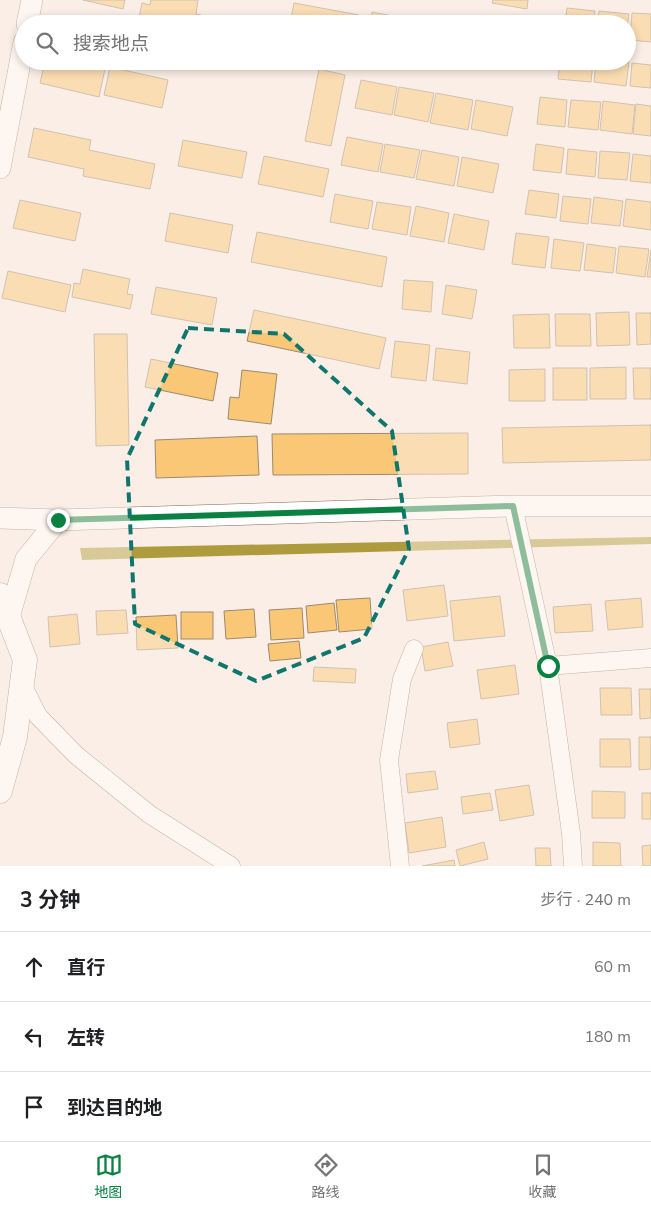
<!DOCTYPE html>
<html lang="zh">
<meta charset="utf-8">
<style>
:root{--surface:#fff;--page:#f2f2f2;--text:#202124;--muted:#757577;--line:#e0e0e0;--accent:#0b8043}
body{margin:0;font-family:"Nunito Sans","Noto Sans SC",sans-serif;background:var(--page);color:var(--text)}
.stop{position:absolute;width:15px;height:15px;margin:-11px;border:4px solid #0b8043;border-radius:50%;background:#fff}
.stop.end{background:#0b8043;border-color:#fff;box-shadow:0 1px 5px #0008}
.list{margin:0;padding:0;list-style:none}
h2{display:flex;justify-content:space-between;align-items:center;height:65px;margin:0;padding:0 20px;font-size:21px}
h2 small{font-size:16px;font-weight:400;color:var(--muted)}
.list li{display:grid;grid-template-columns:32px 1fr auto;gap:15px;align-items:center;box-sizing:border-box;height:70px;padding:0 20px;border-top:1px solid var(--line)}
.list b{display:block;font-size:19px;white-space:nowrap}
.list em{font-size:16px;font-style:normal;color:var(--muted)}
.icon{flex:none;width:28px;height:28px;fill:none;stroke:currentColor;stroke-width:2;stroke-linecap:round;stroke-linejoin:round}
.map{position:relative;flex:none;width:651px;height:866px;overflow:hidden}
.search{position:absolute;background:var(--surface);box-shadow:0 2px 8px #0003;left:15px;right:15px;top:15px;height:55px;display:flex;align-items:center;gap:12px;box-sizing:border-box;padding:0 18px;border-radius:28px;color:var(--muted);font-size:19px}
.sheet{height:275px;background:var(--surface)}
nav{display:flex;justify-content:space-around;align-items:center;box-sizing:border-box;height:70px;border-top:1px solid var(--line);background:var(--surface);font-size:14px;color:var(--muted)}
nav a{display:grid;justify-items:center;gap:2px}
nav .on{color:var(--accent)}
.map>svg:first-child{display:block}
</style>
<div class="map">
<svg width="651" height="866" viewBox="0 0 651 866">
<rect width="100%" height="100%" fill="#fbeee6"/>
<path fill="#ad9b3d" d="M651,537V544L82,560L80,548Z"/>
<g fill="#fac776" stroke="#9c8a70">
<path d="M83,0H125L123,9Z"/>
<path d="M151,0H198L196,14L201,15L200,24H169L139,18L142,3L150,5Z"/>
<path d="M493,0H528L527,9L492,3Z"/>
<path d="M294,3L359,15L357,24H290Z"/>
<path d="M567,8L595,11L594,24H565Z"/>
<path d="M599,11L629,14L627,28V24H597Z"/>
<path d="M372,12L409,19L408,24H370Z"/>
<path d="M632,13L651,14V42L630,40Z"/>
<path d="M410,18L440,24H409Z"/>
<path d="M45,61H70L105,69L99,97L40,83Z"/>
<path d="M485,61H520L519,68Z"/>
<path d="M560,61H593L591,82L558,79Z"/>
<path d="M596,61L629,62L626,86L594,82Z"/>
<path d="M632,63L651,65V88L630,86Z"/>
<path d="M110,67L168,80L162,108L104,95Z"/>
<path d="M319,69L345,75L331,146L305,141Z"/>
<path d="M361,80L397,87L392,115L355,108Z"/>
<path d="M399,87L434,93L428,122L394,115Z"/>
<path d="M436,93L473,100L468,130L430,123Z"/>
<path d="M540,97L567,100L565,127L537,124Z"/>
<path d="M476,100L513,107L507,136L471,129Z"/>
<path d="M571,100L601,102L598,130L568,127Z"/>
<path d="M603,101L635,105L632,134L600,130Z"/>
<path d="M636,104L651,106V136L633,134Z"/>
<path d="M34,128L91,140L89,150L155,164L150,189L83,176L84,169L28,157Z"/>
<path d="M347,137L383,144L378,172L341,165Z"/>
<path d="M183,140L247,152L242,178L178,166Z"/>
<path d="M385,144L420,150L414,178L380,172Z"/>
<path d="M536,144L564,148L561,173L533,170Z"/>
<path d="M568,149L597,152L595,177L566,174Z"/>
<path d="M422,150L459,157L454,186L416,179Z"/>
<path d="M600,151L630,153L627,180L598,178Z"/>
<path d="M633,154L651,156V183L630,181Z"/>
<path d="M264,156L329,169L323,197L258,184Z"/>
<path d="M462,157L499,164L493,193L457,186Z"/>
<path d="M529,190L559,194L556,218L525,214Z"/>
<path d="M335,194L373,201L368,229L330,222Z"/>
<path d="M563,196L591,199L588,224L560,221Z"/>
<path d="M594,197L623,201L620,226L591,223Z"/>
<path d="M626,199L651,202V230L623,226Z"/>
<path d="M20,200L81,213L75,241L13,228Z"/>
<path d="M377,202L411,207L407,235L372,229Z"/>
<path d="M416,206L449,213L444,242L410,236Z"/>
<path d="M170,213L233,225L228,253L165,241Z"/>
<path d="M454,214L489,221L484,250L448,243Z"/>
<path d="M257,232L387,257L382,287L251,262Z"/>
<path d="M516,233L549,237L545,268L512,264Z"/>
<path d="M554,239L584,243L580,271L551,268Z"/>
<path d="M587,244L616,248L613,273L584,270Z"/>
<path d="M619,246L649,249L645,277L616,273Z"/>
<path d="M651,250V277H647Z"/>
<path d="M83,269L130,279L127,294L133,295L130,309L72,297L74,283L80,284Z"/>
<path d="M8,271L71,285L65,312L2,298Z"/>
<path d="M404,280L433,282L431,312L402,309Z"/>
<path d="M446,285L477,290L472,319L442,314Z"/>
<path d="M156,287L217,298L212,325L151,314Z"/>
<path d="M254,310L386,338L379,369L247,341Z"/>
<path d="M629,312L630,345L597,346L596,313Z"/>
<path d="M636,313H651V344L637,345Z"/>
<path d="M549,314L550,348H514L513,315Z"/>
<path d="M555,314H590L591,346H556Z"/>
<path d="M94,334H127L129,445L96,446Z"/>
<path d="M395,341L430,345L426,381L391,377Z"/>
<path d="M436,348L470,352L467,384L433,380Z"/>
<path d="M151,359L218,373L213,401L145,387Z"/>
<path d="M626,367V399H590V368Z"/>
<rect x="553" y="368" width="34" height="32"/>
<path d="M633,368H651V399H634Z"/>
<path d="M545,369V401H509V370Z"/>
<path d="M242,370L277,374L271,424L228,419L230,397L239,398Z"/>
<path d="M651,425V460L503,463L502,428Z"/>
<path d="M468,433V474L273,475L272,434Z"/>
<path d="M257,436L259,475L156,478L155,440Z"/>
<path d="M444,585L448,616L407,621L403,590Z"/>
<path d="M500,596L505,636L454,641L450,601Z"/>
<path d="M370,598L372,629L339,632L336,600Z"/>
<path d="M641,598L643,627L608,630L605,601Z"/>
<path d="M334,603L337,630L308,633L306,606Z"/>
<path d="M591,604L593,631L555,633L553,607Z"/>
<path d="M302,608L304,638L271,640L269,610Z"/>
<path d="M254,609L256,637L226,639L224,611Z"/>
<path d="M126,610L128,633L97,635L96,611Z"/>
<rect x="181" y="612" width="32" height="27"/>
<path d="M77,614L80,644L50,647L48,617Z"/>
<path d="M176,615L178,648L137,650L136,617Z"/>
<path d="M299,641L301,658L270,661L268,644Z"/>
<path d="M448,642L453,666L425,671L421,647Z"/>
<path d="M515,665L519,694L481,699L477,670Z"/>
<path d="M314,667L356,669L355,683L313,681Z"/>
<path d="M600,688H631L632,715H601Z"/>
<path d="M639,689H651V718L640,719Z"/>
<path d="M477,719L480,744L450,748L447,723Z"/>
<path d="M639,737H651V769L639,770Z"/>
<path d="M600,739H630L631,767H600Z"/>
<path d="M435,771L438,789L408,793L406,774Z"/>
<path d="M529,785L534,815L500,821L495,790Z"/>
<path d="M592,791L625,792V818H592Z"/>
<path d="M490,793L493,810L463,814L461,797Z"/>
<rect x="642" y="793" width="9" height="26"/>
<path d="M442,817L446,847L409,853L405,823Z"/>
<path d="M484,842L488,859L460,866L456,850Z"/>
<path d="M593,842L620,843L621,866H593Z"/>
<path d="M651,845V866H643L642,846Z"/>
<path d="M535,848H550L551,866H536Z"/>
<path d="M454,860L455,866H422Z"/>
</g>
<g fill="none" stroke-linecap="round" stroke-linejoin="round">
<defs>
<g id="minor">
<path d="M513,506L548,666L571,833L573,866"/>
<path d="M548,666L651,658"/>
<path d="M22,684L38,716L76,755L149,814L231,866"/>
<path d="M400,866L389,760L402,679L414,649"/>
</g>
<g id="tertiary">
<path d="M27,24L32,0"/>
<path d="M0,168L24,42"/>
<path d="M0,518L58,520L513,506H651"/>
<path d="M9,617L26,559L58,520"/>
</g>
<path id="secondary" d="M0,595L25,660L15,737L0,791"/>
</defs>
<use href="#minor" stroke="#846a57" stroke-width="19"/>
<use href="#tertiary" stroke="#846a57" stroke-width="22"/>
<use href="#secondary" stroke="#846a57" stroke-width="25"/>
<use href="#minor" stroke="#fff" stroke-width="18"/>
<use href="#tertiary" stroke="#fff" stroke-width="21"/>
<use href="#secondary" stroke="#fff" stroke-width="24"/>
</g>
<g fill="none" stroke-linecap="round" stroke-linejoin="round">
<path stroke="#0b8043" stroke-width="6" d="M58,520L513,506L548,666"/>
</g>
<path d="M0 0H651V866H0ZM188,328L284,334L392,431L409,549L364,638L256,681L135,624L127,459Z" fill="#fbeee6" fill-opacity=".55" fill-rule="evenodd"/>
<path fill="none" stroke="#0f766e" stroke-width="4" stroke-dasharray="10 6" stroke-linejoin="round" d="M188,328L284,334L392,431L409,549L364,638L256,681L135,624L127,459Z"/>
</svg>
<div class="stop" style="left:548px;top:666px"></div>
<div class="stop end" style="left:58px;top:520px"></div>
<div class="search"><svg class="icon" aria-label="search" viewBox="0 0 24 24"><circle cx="10" cy="10" r="6"/><path d="M15 15l6 6"/></svg>搜索地点</div>
</div>
<section class="sheet">
<h2>3 分钟<small>步行 · 240 m</small></h2>
<ul class="list">
<li><svg class="icon" aria-label="ahead" viewBox="0 0 24 24"><path d="M12 20V5M6 11l6-6 6 6"/></svg><div><b>直行</b></div><em>60 m</em></li>
<li><svg class="icon" aria-label="left" viewBox="0 0 24 24"><path d="M17 20v-9H6M10 6l-5 5 5 5"/></svg><div><b>左转</b></div><em>180 m</em></li>
<li><svg class="icon" aria-label="arrive" viewBox="0 0 24 24"><path d="M6 21V4h12l-3 4 3 4H6"/></svg><div><b>到达目的地</b></div></li>
</ul>
</section>
<nav>
<a class="on"><svg class="icon" aria-label="map" viewBox="0 0 24 24"><path d="M3 6l6-2 6 2 6-2v14l-6 2-6-2-6 2zM9 4v14M15 6v14"/></svg>地图</a>
<a><svg class="icon" aria-label="directions" viewBox="0 0 24 24"><path d="M12 3l9 9-9 9-9-9zM9 14v-3h6M13 9l2 2-2 2"/></svg>路线</a>
<a><svg class="icon" aria-label="saved" viewBox="0 0 24 24"><path d="M7 4h10v16l-5-4-5 4z"/></svg>收藏</a>
</nav>
